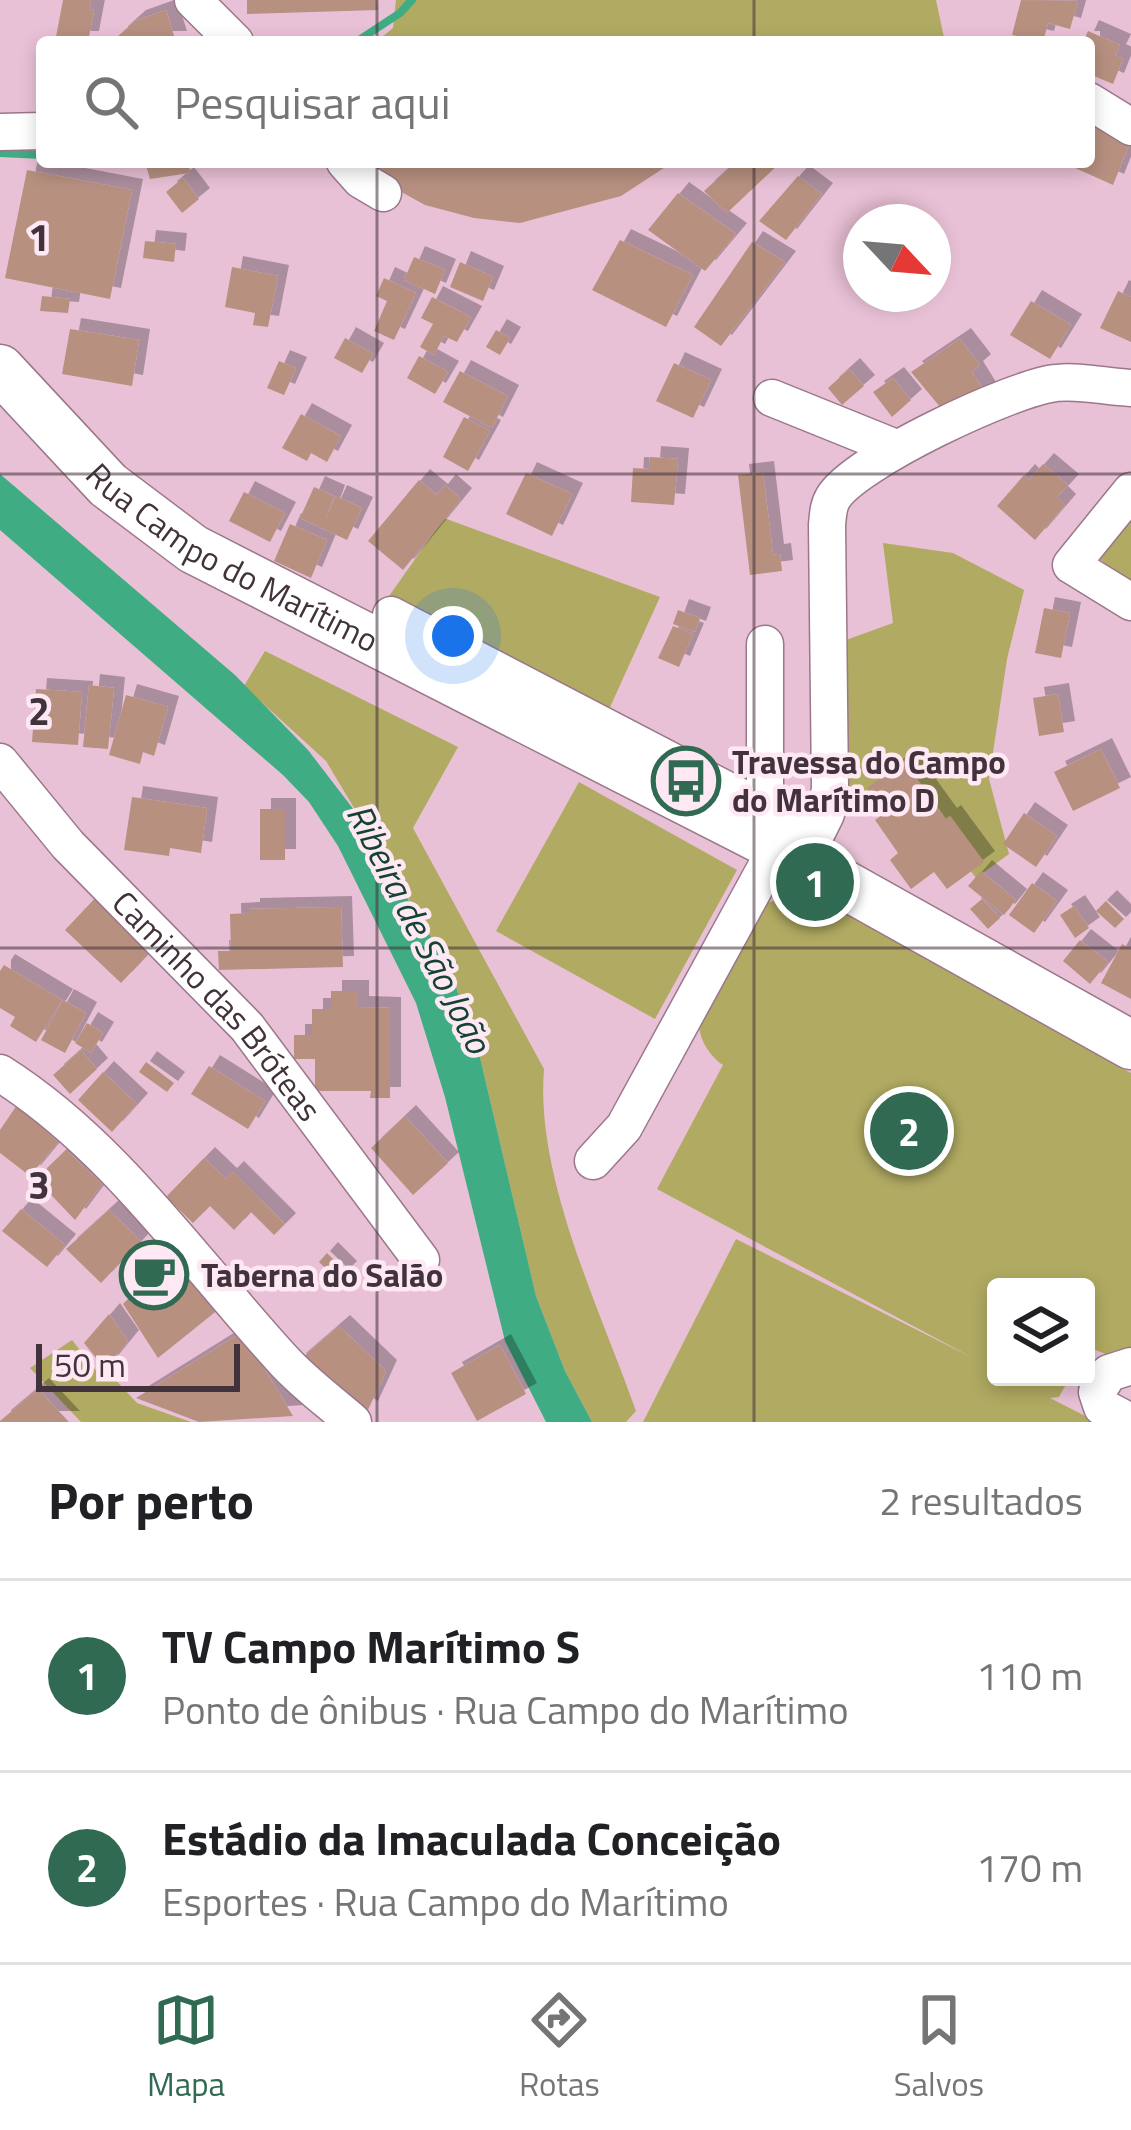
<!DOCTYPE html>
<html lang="pt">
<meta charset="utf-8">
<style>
:root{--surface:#fff;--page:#f2f2f2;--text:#202124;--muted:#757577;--line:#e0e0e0;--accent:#316a53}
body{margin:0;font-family:"Titillium Web",sans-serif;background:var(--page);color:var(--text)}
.controls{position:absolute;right:36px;bottom:36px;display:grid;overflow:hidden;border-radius:12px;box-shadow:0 6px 18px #0003}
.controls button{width:108px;height:108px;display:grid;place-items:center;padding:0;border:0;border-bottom:3px solid var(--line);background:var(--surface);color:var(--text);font:60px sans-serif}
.compass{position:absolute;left:843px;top:204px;width:108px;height:108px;border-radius:50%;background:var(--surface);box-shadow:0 6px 18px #0003;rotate:116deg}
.scale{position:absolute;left:36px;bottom:30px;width:204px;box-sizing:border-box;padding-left:12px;border:6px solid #42323b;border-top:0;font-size:33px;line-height:42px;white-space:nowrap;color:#42323b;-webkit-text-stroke:9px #fde8f3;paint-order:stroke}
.you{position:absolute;left:453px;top:636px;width:42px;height:42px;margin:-30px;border:9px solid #fff;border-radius:50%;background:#1a73e8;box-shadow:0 0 0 18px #1a73e833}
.badge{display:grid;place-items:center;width:78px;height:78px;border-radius:50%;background:var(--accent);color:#fff;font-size:39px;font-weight:700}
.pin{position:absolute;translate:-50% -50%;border:6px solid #fff;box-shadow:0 3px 12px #0006}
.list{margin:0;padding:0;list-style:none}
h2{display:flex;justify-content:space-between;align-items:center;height:156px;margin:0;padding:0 48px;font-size:51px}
h2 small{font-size:39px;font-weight:400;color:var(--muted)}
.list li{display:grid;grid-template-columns:78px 1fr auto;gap:36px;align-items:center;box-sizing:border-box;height:192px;padding:0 48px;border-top:3px solid var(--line)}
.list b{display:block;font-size:45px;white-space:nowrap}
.list p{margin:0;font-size:39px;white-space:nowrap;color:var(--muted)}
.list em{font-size:39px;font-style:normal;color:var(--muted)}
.icon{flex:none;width:66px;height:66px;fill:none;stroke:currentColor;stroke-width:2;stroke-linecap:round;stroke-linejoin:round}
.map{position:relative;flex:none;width:1131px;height:1422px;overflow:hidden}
.search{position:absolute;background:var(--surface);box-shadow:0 6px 18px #0003;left:36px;right:36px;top:36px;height:132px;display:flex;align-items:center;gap:30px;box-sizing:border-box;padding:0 42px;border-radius:12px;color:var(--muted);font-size:45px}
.sheet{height:540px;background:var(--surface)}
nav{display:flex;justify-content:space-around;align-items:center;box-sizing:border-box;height:168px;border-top:3px solid var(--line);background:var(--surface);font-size:33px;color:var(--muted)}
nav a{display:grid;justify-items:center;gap:6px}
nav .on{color:var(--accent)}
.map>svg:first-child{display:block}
</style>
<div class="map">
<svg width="1131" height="1422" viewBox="0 0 1131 1422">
<defs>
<filter id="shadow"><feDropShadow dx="11" dy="-11" stdDeviation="0" flood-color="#0004"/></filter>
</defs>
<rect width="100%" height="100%" fill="#e9c1d6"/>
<g fill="#b0aa62">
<path d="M396,0H936L945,42H376L393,28Z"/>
<path d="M444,518L660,597L601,727L375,616Z"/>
<path d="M1131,519V584L1097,557Z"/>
<path d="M883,543L953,553L1024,590L1007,659L989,779L1009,854L976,878L911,792L832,807L846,640L893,623Z"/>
<path d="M265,651L458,747L413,828L544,1069C535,1177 600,1309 636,1411L626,1422H592L565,1371L536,1296L478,1049L448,965L326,761L244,686Z"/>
<path d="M579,782L737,870L655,1019L496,931Z"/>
<path d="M825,895L1131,1073V1353L1113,1357L1088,1347L1086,1349V1287H996V1377H1070L1059,1397L1050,1398L1097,1422H643L736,1239L973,1358L657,1189L723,1065C708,1055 697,1036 699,1017C701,998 754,924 767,903C788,896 800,894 820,903Z"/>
<path d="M72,1340L98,1373L111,1375L137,1403L191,1422H81L30,1368Z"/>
</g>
<path fill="#3fac83" d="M0,474L235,675L308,750L354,810L448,965L478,1049L536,1296L565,1371L592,1422H546L505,1341L445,1097L416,1003L338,846L309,802L283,775L0,530Z"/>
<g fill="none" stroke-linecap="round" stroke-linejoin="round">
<g stroke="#3fac83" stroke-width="8">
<path d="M356,42L400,13L412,0"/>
<path d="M0,153L42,155"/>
</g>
</g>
<g fill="#b79080" filter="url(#shadow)">
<path d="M63,0H91L89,9L94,10L88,42H55Z"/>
<path d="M247,0H377L378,10L247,14Z"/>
<path d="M1021,0L1078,1L1070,29L1048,23L1043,42L1012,35Z"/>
<path d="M166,10L176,42H118L117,37L135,21Z"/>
<path d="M1088,31L1120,45L1115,55L1123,59L1113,84L1089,74V42H1083Z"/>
<path d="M1089,122L1131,140L1113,185L1062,162H1089Z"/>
<path d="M145,162H189L190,173L150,179Z"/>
<path d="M361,162H673L621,196L520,223L474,218L425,205L378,179Z"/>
<path d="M736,162H781L727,213L704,191Z"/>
<path d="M27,170L132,190L110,299L5,278Z"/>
<path d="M798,176L822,194L786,240L759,221Z"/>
<path d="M183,178L199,199L182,213L166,192Z"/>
<path d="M678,193L736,234L705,271L648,230Z"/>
<path d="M620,240L693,275L666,327L592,290Z"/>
<path d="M145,241L176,244L174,262L143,258Z"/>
<path d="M752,242L785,262L721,346L694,327Z"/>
<path d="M414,257L445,270L435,294L404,280Z"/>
<path d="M460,262L493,277L483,301L450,287Z"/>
<path d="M232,267L278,276L268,327L253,325L255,313L225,307Z"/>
<path d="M384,278L416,293L394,340L374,331L387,301L376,296Z"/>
<path d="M1118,291L1131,297V342L1100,328Z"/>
<path d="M42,296L70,299L68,313L40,311Z"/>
<path d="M432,297L471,317L457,342L444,336L434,355L420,347L433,324L421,318Z"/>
<path d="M1031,301L1071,325L1050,359L1010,335Z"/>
<path d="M70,329L139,340L132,386L62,374Z"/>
<path d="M496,330L510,338L500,355L486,347Z"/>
<path d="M345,338L373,354L362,373L334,358Z"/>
<path d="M960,339L980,365L972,372L985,393L966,405L960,397L941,408L911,372Z"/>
<path d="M419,356L448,372L435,394L407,378Z"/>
<path d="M279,361L296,368L284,395L267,388Z"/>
<path d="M674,363L711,380L693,418L656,401Z"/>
<path d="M849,369L864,386L842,405L828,388Z"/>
<path d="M460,371L508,396L492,428L443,402Z"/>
<path d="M893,378L911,400L892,417L873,392Z"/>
<path d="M301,414L341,436L327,462L311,453L307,461L282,448Z"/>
<path d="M464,417L490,431L468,471L443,457Z"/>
<path d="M650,457L678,459L674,505L631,502L633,468L649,469Z"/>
<path d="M1043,464L1068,485L1057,497L1065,505L1035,540L997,506L1024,475L1029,480Z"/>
<path d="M763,472L773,555L780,554L782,571L750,575L738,475Z"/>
<path d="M526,473L572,494L552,536L506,514Z"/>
<path d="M419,480L437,495L445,485L461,499L403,570L368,541Z"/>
<path d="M314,487L334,496L326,518L336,496L362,508L347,540L300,518Z"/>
<path d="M244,492L285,513L270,542L229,521Z"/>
<path d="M290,524L327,540L311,578L274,561Z"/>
<path d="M1044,608L1070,613L1061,658L1035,653Z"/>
<path d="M678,610L700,618L695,632L673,624Z"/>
<path d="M673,626L693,634L679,667L658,658Z"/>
<path d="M89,685L114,688L108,749L83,747Z"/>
<path d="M36,689L82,692L78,745L32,742Z"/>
<path d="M1058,694L1064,732L1039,736L1033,698Z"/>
<path d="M126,695L168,707L154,756L143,752L140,764L109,755Z"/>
<path d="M1101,749L1120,788L1073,811L1054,772Z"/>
<path d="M904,761L946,819L950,816L984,862L947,889L934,872L911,889L890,860L898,853L875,820L885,813L867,788Z"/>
<path d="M132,797L207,808L201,853L170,848L169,856L124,850Z"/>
<rect x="260" y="809" width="25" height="51"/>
<path d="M1024,813L1057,836L1036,867L1003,844Z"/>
<path d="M981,871L1016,900L1004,915L968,886Z"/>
<path d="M1032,883L1057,901L1034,933L1009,915Z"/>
<path d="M99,894L155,947L121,983L65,930Z"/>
<path d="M982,899L1000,918L988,929L970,909Z"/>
<path d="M1106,901L1124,919L1115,928L1096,911Z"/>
<path d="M1074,906L1089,928L1075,938L1060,915Z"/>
<path d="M341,907L343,967L219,970L218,951H231L230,914L249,913V909Z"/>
<path d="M1080,940L1108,962L1090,984L1063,961Z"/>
<path d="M1122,944L1131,949V999L1101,983Z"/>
<path d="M4,965L62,1000L36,1042L10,1026L15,1017L0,1008V971Z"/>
<path d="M331,991H358V1007L390,1008V1098H370L371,1091H315V1059H294V1035H312V1009H331Z"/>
<path d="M63,1000L86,1013L65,1053L41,1040Z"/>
<path d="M87,1023L103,1033L91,1053L75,1043Z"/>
<path d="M81,1050L97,1069L70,1094L53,1075Z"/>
<path d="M146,1062L174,1083L167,1092L139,1072Z"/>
<path d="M209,1066L265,1101L248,1129L191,1094Z"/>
<path d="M103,1072L137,1104L112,1132L78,1100Z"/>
<path d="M17,1105L58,1142L30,1176L0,1153V1130Z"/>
<path d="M405,1116L448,1163L413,1195L371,1148Z"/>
<path d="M66,1150L102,1184L75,1220L36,1179Z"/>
<path d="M204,1158L226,1179L233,1172L285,1224L274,1235L251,1212L234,1230L210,1206L193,1223L166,1197Z"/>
<path d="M21,1209L65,1245L47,1267L2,1231Z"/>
<path d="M109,1210L141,1241L101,1283L66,1249Z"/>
<path d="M327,1253L346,1272L338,1280L319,1262Z"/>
<path d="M172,1255L219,1309L158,1358L123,1304Z"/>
<path d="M109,1314L128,1341L105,1369L84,1343Z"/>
<path d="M339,1326L386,1371L367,1412L295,1364Z"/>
<path d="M242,1332L293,1416L199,1422L136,1398Z"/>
<path d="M500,1345L526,1394L477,1421L451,1373Z"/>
<path d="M38,1389L69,1422H0V1421Z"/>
</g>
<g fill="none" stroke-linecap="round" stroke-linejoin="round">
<defs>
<g id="minor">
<path d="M193,0L235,42"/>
<path d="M1089,101L1131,127"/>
<path d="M0,132L42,131"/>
<path d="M345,162L361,180L383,193"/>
<path d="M772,398L896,448"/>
<path d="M1131,491L1071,565L1131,602"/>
<path d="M391,615L815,836L826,814L830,788L827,525C828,516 828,506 833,498C854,462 1014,387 1056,383C1081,380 1106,387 1131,388"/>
<path id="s1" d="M0,762L68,845L247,1027L421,1260"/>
<path d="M757,826L765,811V644"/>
<path d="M0,1073C114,1145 193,1262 284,1361C304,1383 330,1402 353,1422"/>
<path d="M593,1161L624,1127L777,847"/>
<path d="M1121,1417L1102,1407L1097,1392L1109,1373L1131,1366"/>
</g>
<g id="major">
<path id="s2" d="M0,369L108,485L193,549L777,847L1131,1045"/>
</g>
</defs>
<use href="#minor" stroke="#9b778b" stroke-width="39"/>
<use href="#major" stroke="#9b778b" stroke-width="51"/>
<use href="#minor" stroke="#fff" stroke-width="36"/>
<use href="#major" stroke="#fff" stroke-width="48"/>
</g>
<path fill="none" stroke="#42323b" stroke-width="3" stroke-opacity="0.55" d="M377,0V42M754,0V42M377,162V1422M754,162V1422M0,474H1131M0,948H1131"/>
<defs>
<symbol id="bus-ring" viewBox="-11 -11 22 22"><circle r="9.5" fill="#fde8f3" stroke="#316a53" stroke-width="1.5"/><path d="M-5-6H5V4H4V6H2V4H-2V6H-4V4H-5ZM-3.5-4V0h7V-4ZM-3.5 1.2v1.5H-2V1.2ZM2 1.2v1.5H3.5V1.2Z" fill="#316a53"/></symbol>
<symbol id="cafe-ring" viewBox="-11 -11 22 22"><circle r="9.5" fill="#fde8f3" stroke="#316a53" stroke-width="1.5"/><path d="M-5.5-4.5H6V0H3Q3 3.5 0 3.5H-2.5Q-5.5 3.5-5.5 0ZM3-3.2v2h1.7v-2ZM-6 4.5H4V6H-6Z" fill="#316a53"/></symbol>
</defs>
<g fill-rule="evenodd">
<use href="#bus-ring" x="648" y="743" width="76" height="76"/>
<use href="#cafe-ring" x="116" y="1237" width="76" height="76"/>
</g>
<g text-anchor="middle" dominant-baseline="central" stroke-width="9" stroke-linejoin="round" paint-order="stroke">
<g font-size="33" fill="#42323b" stroke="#fde8f3">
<text stroke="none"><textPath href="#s2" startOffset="303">Rua Campo do Marítimo</textPath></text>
<text stroke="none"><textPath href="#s1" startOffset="327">Caminho das Bróteas</textPath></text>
</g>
<g font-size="33" font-weight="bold" fill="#42323b" stroke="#fde8f3" text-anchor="start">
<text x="732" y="762">Travessa do Campo<tspan x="732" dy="38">do Marítimo D</tspan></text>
<text x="201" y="1275">Taberna do Salão</text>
</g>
<g font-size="36" font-style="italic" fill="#154331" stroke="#fde8f3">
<text transform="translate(420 928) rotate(63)">Ribeira de São João</text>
</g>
</g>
<g font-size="39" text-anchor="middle" font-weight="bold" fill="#42323b" stroke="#fde8f3" stroke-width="9" stroke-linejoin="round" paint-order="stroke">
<text x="39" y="251">1</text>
<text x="39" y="725">2</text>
<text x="39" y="1199">3</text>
</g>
</svg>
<div class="controls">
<button><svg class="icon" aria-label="layers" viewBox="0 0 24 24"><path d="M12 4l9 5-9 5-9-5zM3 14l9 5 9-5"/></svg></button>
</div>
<svg class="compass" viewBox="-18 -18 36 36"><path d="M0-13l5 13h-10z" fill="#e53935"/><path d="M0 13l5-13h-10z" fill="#757577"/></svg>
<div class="scale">50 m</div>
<div class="you"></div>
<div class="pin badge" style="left:815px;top:882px">1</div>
<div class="pin badge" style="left:909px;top:1131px">2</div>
<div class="search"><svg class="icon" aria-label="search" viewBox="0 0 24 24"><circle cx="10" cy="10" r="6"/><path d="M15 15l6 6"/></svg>Pesquisar aqui</div>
</div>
<section class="sheet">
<h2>Por perto<small>2 resultados</small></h2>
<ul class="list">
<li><span class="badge">1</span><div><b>TV Campo Marítimo S</b><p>Ponto de ônibus · Rua Campo do Marítimo</p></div><em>110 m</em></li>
<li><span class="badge">2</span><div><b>Estádio da Imaculada Conceição</b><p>Esportes · Rua Campo do Marítimo</p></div><em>170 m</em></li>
</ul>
</section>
<nav>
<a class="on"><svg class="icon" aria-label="map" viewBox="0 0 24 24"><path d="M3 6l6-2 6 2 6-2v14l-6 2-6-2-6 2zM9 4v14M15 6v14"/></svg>Mapa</a>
<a><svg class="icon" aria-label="directions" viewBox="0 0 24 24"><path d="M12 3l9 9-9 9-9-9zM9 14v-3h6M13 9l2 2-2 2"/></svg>Rotas</a>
<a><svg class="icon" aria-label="saved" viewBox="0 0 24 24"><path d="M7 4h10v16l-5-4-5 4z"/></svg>Salvos</a>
</nav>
